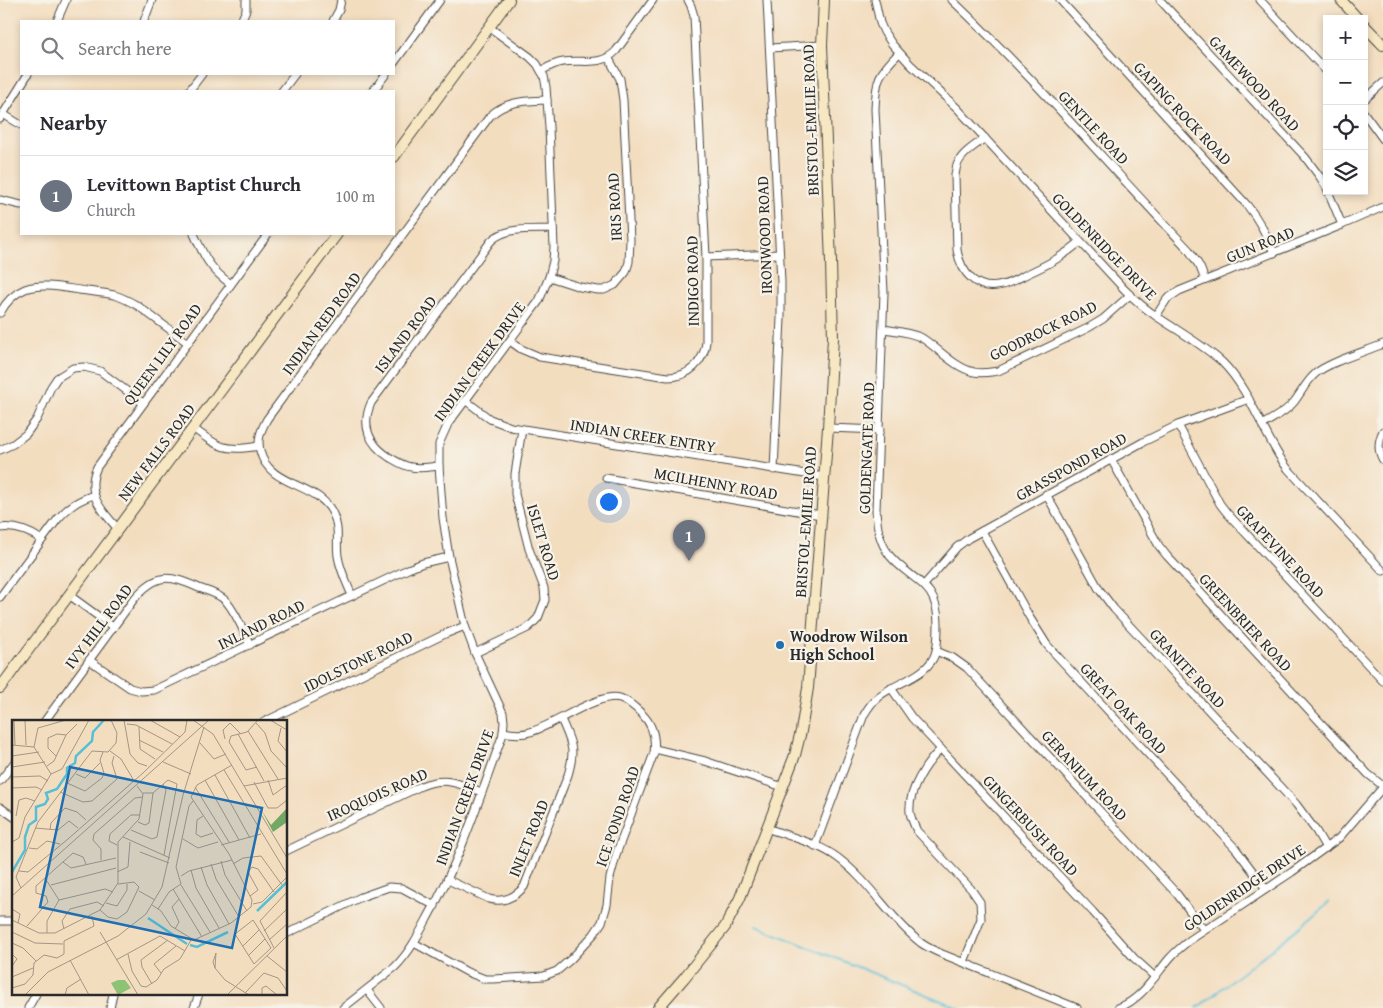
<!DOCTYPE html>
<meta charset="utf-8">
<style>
:root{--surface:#fff;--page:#f7f7f7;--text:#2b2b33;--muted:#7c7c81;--line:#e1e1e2;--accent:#1f6fb2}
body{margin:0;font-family:"Gentium Book Plus",serif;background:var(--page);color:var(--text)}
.controls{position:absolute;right:15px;top:15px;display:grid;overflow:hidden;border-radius:0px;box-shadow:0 2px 8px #0003}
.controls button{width:45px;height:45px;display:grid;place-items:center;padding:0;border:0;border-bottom:1px solid var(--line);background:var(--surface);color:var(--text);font:25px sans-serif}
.you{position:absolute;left:608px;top:501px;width:18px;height:18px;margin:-12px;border:4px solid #fff;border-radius:50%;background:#1a73e8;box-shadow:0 0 0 8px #1a73e833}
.badge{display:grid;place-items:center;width:32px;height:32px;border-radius:50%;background:var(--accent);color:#fff;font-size:16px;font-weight:700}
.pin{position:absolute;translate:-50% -41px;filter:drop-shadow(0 1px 2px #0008)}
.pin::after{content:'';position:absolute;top:26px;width:18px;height:15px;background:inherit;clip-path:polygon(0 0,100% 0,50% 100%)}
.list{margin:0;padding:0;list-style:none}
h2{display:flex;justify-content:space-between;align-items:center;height:65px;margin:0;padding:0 20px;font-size:21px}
h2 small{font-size:16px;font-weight:400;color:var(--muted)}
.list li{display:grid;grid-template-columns:32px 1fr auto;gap:15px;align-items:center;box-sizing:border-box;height:80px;padding:0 20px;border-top:1px solid var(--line)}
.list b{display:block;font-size:19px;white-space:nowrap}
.list p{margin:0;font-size:16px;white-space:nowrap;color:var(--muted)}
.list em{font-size:16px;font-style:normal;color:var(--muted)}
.icon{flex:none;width:28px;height:28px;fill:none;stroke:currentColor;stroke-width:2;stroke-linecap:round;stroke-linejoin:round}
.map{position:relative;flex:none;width:1383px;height:1008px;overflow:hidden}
.search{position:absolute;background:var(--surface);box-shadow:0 2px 8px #0003;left:20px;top:20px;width:375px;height:55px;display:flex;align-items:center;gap:12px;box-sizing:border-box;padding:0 18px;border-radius:0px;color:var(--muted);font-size:19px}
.panel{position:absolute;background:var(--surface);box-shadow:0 2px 8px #0003;left:20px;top:90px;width:375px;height:145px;border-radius:0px}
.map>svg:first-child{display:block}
</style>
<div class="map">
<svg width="1383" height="1008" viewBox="0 0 1383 1008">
<rect width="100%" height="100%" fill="#f7f3e8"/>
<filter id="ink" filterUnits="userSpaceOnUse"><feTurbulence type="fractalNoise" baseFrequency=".02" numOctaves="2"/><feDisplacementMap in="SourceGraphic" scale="10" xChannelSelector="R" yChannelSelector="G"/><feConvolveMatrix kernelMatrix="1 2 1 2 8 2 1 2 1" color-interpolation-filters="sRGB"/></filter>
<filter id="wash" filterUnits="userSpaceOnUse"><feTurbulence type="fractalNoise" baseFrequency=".0096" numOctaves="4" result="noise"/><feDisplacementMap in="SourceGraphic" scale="20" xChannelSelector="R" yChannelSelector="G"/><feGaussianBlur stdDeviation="1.12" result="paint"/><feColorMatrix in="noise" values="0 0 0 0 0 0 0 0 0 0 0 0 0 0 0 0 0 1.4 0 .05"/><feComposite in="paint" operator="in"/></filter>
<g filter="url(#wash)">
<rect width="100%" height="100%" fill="#f3ddbf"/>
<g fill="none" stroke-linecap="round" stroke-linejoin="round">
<g stroke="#57bfd5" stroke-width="2">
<path d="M756,926L959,1008"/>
<path d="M1197,1008L1295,931L1329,902"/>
</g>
</g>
</g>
<g filter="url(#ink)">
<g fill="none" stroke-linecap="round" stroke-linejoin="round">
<defs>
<g id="street">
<path d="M767,0L781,282V318L774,470"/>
<path d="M875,0L880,23L884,32L892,44L910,64L957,108L1124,289C1134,299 1144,308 1156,316C1178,331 1202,344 1222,362C1252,392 1263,436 1288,469L1383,571"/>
<path d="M952,0C1035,79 1110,167 1189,250L1200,267L1205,280"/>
<path d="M1060,0L1247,205C1259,220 1267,235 1274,253"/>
<path d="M1160,0L1305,157L1320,177L1327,188"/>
<path d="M1260,0L1327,72"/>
<path d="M57,21L66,0"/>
<path d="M144,21L152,0"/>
<path d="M241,21L246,10V0"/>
<path d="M333,21L339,10L341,0"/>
<path d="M770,48L822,45"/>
<path d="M394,63L440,0"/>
<path d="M541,71C548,67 555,63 563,62C582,59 601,67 616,51L653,0"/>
<path d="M189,91L202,74"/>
<path d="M282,91L295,74"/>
<path d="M373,91L386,74"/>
<path d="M1364,100L1383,83"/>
<path d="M1364,113L1383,139"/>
<path d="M3,114L21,125"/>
<path d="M0,119L28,74"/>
<path d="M985,138C976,145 963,152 958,163C956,166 956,171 955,175L957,250C961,273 977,292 1002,285C1011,283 1019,278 1027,274C1049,264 1062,257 1080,242"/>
<path d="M1328,191L1342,225"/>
<path d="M0,200L21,205"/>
<path d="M194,234C204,256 210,270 231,284"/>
<path d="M706,257L779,254"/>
<path d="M549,277L580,287L598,290H604L615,285L626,272L629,262L630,240L623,100L620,79L608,57"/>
<path d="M0,313C6,302 13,294 25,289C44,282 67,289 87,291C95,292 105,293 114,295C122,297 131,302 138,306L188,343"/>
<path d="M1156,316L1167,299L1179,291L1342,225L1383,207"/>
<path d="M884,329C896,331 910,332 922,338C938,348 955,368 974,372C982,374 990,372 998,371L1088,328L1103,319L1130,295"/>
<path d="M510,341L521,349L540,357L668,377C689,377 704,362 706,342V257L694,16L691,6L688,0"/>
<path d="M465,400L490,419L511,427L824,477"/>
<path d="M1178,425L1220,504L1227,513L1383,681"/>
<path d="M1262,425C1273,418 1286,412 1294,402C1301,393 1306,382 1315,374C1328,362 1365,352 1383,344"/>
<path d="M193,428C219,448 226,452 259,446"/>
<path d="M828,428L880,430"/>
<path d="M1383,431C1378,441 1377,450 1383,460"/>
<path d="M0,450L13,444L26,434L37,419L51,387L57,378L73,368L84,367L100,371L143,403"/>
<path d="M1111,459L1159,546L1167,556L1368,774L1383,786"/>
<path d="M439,466C429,467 420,469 411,467C403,466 396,461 389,457C369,444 361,426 371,403L491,241C506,226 533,230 553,229"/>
<path d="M606,478L821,515"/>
<path d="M1046,494L1099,589L1114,609L1296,804L1316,831L1326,848"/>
<path d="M0,528C16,526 29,531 42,540"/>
<path d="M118,529C101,510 85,493 97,467L268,234"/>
<path d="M982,531L1030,618L1047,645L1236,849L1266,889"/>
<path d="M924,585L957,547L969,538L1143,442L1178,425L1249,399"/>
<path d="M69,595L113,627"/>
<path d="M352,596C347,583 340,570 338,556C336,542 340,528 333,514C319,482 269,488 260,451C257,439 261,430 267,419L490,116C506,100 527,101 547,100"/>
<path d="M0,597L57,520C68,507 78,500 94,495"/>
<path d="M936,651L953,658L967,668L1177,894L1204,930"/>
<path d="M475,653L528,628L538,618L545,600L544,588L529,549L515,494V474L522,429"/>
<path d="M89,660L130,688L141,691L154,690L408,569L423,563L449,557"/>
<path d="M891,688L912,718L1093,912L1134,958L1155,977"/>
<path d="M44,722L134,599C157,572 169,575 199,588C208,591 219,594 226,601C237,614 243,630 250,645"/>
<path d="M264,722L445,634L465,626"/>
<path d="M655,749L705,761L783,787"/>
<path d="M941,749C926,763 908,791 910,812C911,819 914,825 917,831L971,889L980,902L981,919L964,962"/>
<path d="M0,781L14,763"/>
<path d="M0,807L14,817"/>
<path d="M767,828C790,837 818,843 838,858C870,882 890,919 921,943C928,948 935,951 942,954L1077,1008"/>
<path d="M815,846L864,715C868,708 872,702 878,697C896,682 930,676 936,651C938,642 938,633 938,624C938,582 912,582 890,556C879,542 877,527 876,510L884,292L875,109C876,79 878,74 899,53"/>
<path d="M286,851L421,786C447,776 458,784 482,792"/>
<path d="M448,880L489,899C503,903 514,898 524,887L568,775C576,748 571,743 561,719"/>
<path d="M0,921H14"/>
<path d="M286,934L361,897L389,887L402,888L435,906"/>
<path d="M414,943L467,972L485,979H493L544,976L557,971L571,959L594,934L602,922L607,905L610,878L617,852L654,753C656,738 653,725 642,714C636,708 629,701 620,698C599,692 553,726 530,732C521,735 513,734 503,732"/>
<path d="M367,990L381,1008"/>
<path d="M28,1008L36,994"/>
<path d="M110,1008L113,994"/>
<path d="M194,1008L199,994"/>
<path d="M343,1008L395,967C409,953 418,936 427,919C460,861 480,797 503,734L504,722L503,713L475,653L465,626L449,557L443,518L439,466V444L448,424L539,301L549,277L553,261L554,247L549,127L546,87L544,76L537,64L530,57L489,27"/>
<path d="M1118,1008C1141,1000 1154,977 1169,959C1175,952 1182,946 1190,940L1292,872L1339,838L1383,787"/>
</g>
<g id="secondary">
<path d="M1341,0L1358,19"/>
<path d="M1364,25L1383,45"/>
<path d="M394,157L509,0"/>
<path d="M0,688L337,234"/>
<path d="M658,1008L684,978L725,927L740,898L795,755L801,731L808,688L828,428L833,338L831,262L822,45L824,0"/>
</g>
</defs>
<use href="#street" stroke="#494641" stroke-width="9"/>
<use href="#secondary" stroke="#494641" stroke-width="12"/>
<use href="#street" stroke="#fff" stroke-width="7"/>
<use href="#secondary" stroke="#f7e8c3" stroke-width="10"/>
</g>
</g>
<circle fill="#1f6fb2" stroke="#f7f3e8" stroke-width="2" cx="780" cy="645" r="5"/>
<g text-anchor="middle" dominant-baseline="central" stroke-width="4.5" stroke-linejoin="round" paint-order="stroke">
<g font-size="16" fill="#2b2b2b" stroke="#f7f3e8">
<text transform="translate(1255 83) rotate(47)">GAMEWOOD ROAD</text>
<text transform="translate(1183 113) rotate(47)">GAPING ROCK ROAD</text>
<text transform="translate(810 120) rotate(-92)">BRISTOL-EMILIE ROAD</text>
<text transform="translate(1094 127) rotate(47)">GENTLE ROAD</text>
<text transform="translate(614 207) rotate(-93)">IRIS ROAD</text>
<text transform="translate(764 235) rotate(-92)">IRONWOOD ROAD</text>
<text transform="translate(1260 244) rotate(-22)">GUN ROAD</text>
<text transform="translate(1105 246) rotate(46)">GOLDENRIDGE DRIVE</text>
<text transform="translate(692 281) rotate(-91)">INDIGO ROAD</text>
<text transform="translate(321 323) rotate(-54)">INDIAN RED ROAD</text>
<text transform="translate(1043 330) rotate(-26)">GOODROCK ROAD</text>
<text transform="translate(405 334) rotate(-53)">ISLAND ROAD</text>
<text transform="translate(162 354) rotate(-54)">QUEEN LILY ROAD</text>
<text transform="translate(479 361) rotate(-54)">INDIAN CREEK DRIVE</text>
<text transform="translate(643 435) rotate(9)">INDIAN CREEK ENTRY</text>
<text transform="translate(866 448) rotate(-88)">GOLDENGATE ROAD</text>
<text transform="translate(156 452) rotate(-53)">NEW FALLS ROAD</text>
<text transform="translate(1071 466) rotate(-29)">GRASSPOND ROAD</text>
<text transform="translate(716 483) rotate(10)">MCILHENNY ROAD</text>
<text transform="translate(805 522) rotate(-86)">BRISTOL-EMILIE ROAD</text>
<text transform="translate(544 542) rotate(73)">ISLET ROAD</text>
<text transform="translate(1281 551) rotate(47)">GRAPEVINE ROAD</text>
<text transform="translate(1246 622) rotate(47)">GREENBRIER ROAD</text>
<text transform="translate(261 624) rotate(-26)">INLAND ROAD</text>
<text transform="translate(98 626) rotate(-53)">IVY HILL ROAD</text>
<text transform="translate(358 661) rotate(-26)">IDOLSTONE ROAD</text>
<text transform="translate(1188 668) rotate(47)">GRANITE ROAD</text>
<text transform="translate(1124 708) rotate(47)">GREAT OAK ROAD</text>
<text transform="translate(1085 775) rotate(47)">GERANIUM ROAD</text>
<text transform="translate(377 794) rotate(-24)">IROQUOIS ROAD</text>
<text transform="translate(464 797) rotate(-70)">INDIAN CREEK DRIVE</text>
<text transform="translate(617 816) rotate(-71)">ICE POND ROAD</text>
<text transform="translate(1031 825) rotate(47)">GINGERBUSH ROAD</text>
<text transform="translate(528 838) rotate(-68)">INLET ROAD</text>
<text transform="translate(1244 887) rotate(-34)">GOLDENRIDGE DRIVE</text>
</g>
<g font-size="16" font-weight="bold" fill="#2b2b2b" stroke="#f7f3e8" text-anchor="start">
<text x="790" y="636">Woodrow Wilson<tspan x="790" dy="18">High School</tspan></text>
</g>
</g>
<g transform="translate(12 720)">
<rect width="275" height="275" fill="#f3ddbf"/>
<path d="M106,260H113L119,268L106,275L99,263Z" fill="#8ec274"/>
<path d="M275,88V102L261,112L250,91L259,105Z" fill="#72a866"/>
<path fill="none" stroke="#57bfd5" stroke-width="2.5" d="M0,152L13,130V117L17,105L24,100V87L33,84L36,79L34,73L45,69L55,54V48L63,43L64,36L80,21L81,12L92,0M245,191L275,162M136,198L175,224M178,225L185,227L216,212"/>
<path fill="none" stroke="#a39684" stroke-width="1" d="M2,0L3,25M13,0L14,25M112,0L118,34L126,43L135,46M138,0L168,17M181,0L201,14L275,138M258,0L275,10M244,3L253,13L259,31L275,48M115,4L124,5L160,24M127,7L128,29L143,39M269,8L266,21L275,32M236,11L266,59M226,14L252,61M213,19L211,10L218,3L229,14M127,20L151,32M188,23L202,39L214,34M0,25L22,27L39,54L13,97L7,118L0,122M22,27L26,8L54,0M98,31L109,39L121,59M0,36L27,32M44,36L36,28V18L45,14L54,15M151,42L179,54M35,46L42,41L54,15L65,4M0,47L33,42M245,47L234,50L217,22L219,16L235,12L246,0M212,50L275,154M131,53L173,12L175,0M39,54L50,49L77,0M64,54L73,58L88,43M203,55L238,118M0,57L28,56L36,61M193,60L227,120M256,60L261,75L275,65M242,62L256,88H265L275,80M55,63L73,71L90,58L92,53L88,40L91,32M232,66L275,58M183,67L217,122M0,68L24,67L30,70M48,72L71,82L80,81L105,59L100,43L102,36M131,73H141L156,60L165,64L152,135M4,96L7,80L14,78L23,81M191,96L185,100L184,114L189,117L201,113M126,102L133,105L137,103L141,73M23,108L46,110L57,101L66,108M38,110L39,103L53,88L65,92L74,100M119,110L140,119L145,117L154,70L151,64M111,117L158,138M56,119L131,53M171,119L186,128L206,122M105,125L97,121L98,114L119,95H128M209,125L249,114M17,128L25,129L35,121L48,124M128,132L157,143M89,140V129L81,120L82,114L123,78L131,77M209,141L213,155L235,191M51,142L59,148L104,138M199,144L204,159L227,197M221,144L231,138L249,136L270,165M189,147L195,165L217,204M179,150L184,168L207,208M7,151L16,152L56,119M105,152L116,147L118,122M169,156L177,151L220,140M33,158L47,180L35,201V213M39,165L104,148M169,165L198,212M9,168L4,157L26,102L80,31L96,32L104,23L105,13L99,0M161,169L190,217M127,171L143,180M0,176L197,0M238,176L246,170L236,152L240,147L246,149L262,172M47,180L93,169L101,172M94,183L105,186L115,170V164M241,184L250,182L275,157M140,185L149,191L159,206L182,220L219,203L239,187L240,180L217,134L179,77L185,65L220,45M0,189L8,194L6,203M146,189L157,172L169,164L164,147L177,86L181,81M88,190L96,197L105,199L115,192L127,167L122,162L106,164M0,200L27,213H43L88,190L106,163V122L127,99L131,74L125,66M241,200L259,228L242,244L223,214ZM15,206L36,182L34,176L24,173V166L61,133L71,137L74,144M52,209L50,201L58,189L85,182L92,186M163,209L167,202L160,187L167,179M252,211L275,189M0,212L23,223L51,224M88,212L126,275M257,220L275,204M0,223L11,228L24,241M231,226L247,210M262,228L248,201L275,172M0,234L5,239L0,246M116,234L120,251L129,266L134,267L145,260L152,249L168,239L179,220M237,235L253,219M255,236L275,252M58,240L77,275M104,240L148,216L173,231M203,248L201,242L204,233L203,248L213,260L237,275M149,253L142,244L164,226M0,257L21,248M140,264L130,247L129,240L156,220M0,268L13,264L21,255L22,243L32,235L45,238L52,234V221L82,206L80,196M233,273L252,253L266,258L275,271M13,275L36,252L106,216L134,194L150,167L171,75L192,7M53,275L55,268L69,259M215,275L275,216M250,275V268L254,266L265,275"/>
<path fill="#1f6fb2" fill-opacity="0.15" stroke="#1f6fb2" stroke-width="2.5" d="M58,47L250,88L220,228L28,187Z"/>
<rect width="275" height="275" fill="none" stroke="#2b2b2b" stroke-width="2.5"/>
</g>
</svg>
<div class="controls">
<button>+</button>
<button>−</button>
<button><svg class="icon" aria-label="locate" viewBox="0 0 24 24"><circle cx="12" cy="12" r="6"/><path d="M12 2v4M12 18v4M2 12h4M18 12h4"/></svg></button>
<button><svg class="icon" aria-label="layers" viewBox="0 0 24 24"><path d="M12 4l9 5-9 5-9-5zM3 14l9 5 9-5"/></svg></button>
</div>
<div class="you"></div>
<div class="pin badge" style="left:689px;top:561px;background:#6b7280">1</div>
<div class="search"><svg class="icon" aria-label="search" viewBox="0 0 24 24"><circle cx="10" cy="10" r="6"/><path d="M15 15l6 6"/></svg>Search here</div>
<section class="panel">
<h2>Nearby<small></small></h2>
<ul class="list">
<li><span class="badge" style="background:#6b7280">1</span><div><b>Levittown Baptist Church</b><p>Church</p></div><em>100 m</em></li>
</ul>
</section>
</div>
